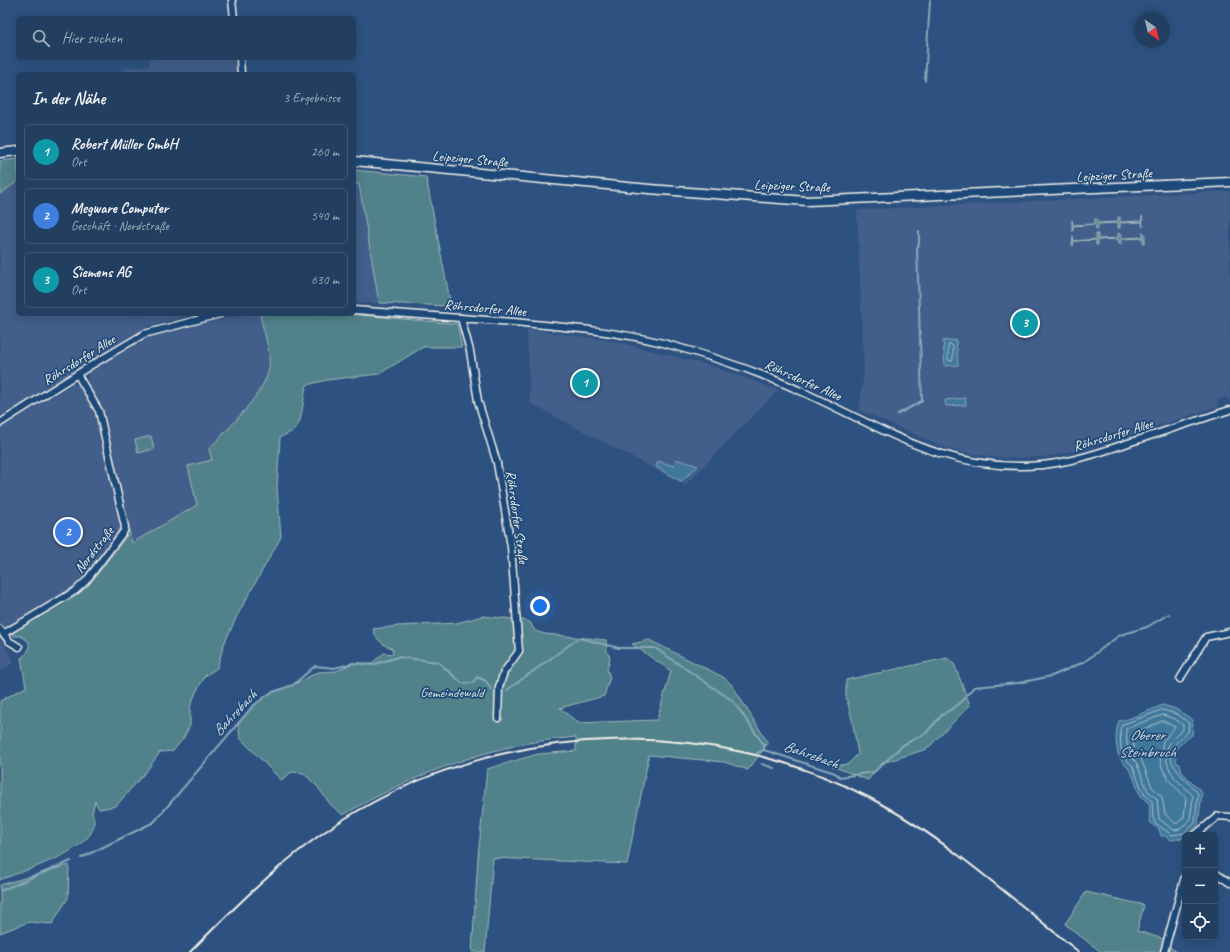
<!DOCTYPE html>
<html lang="de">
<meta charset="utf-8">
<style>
:root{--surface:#223e61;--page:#2e496a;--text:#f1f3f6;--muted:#a2aebd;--line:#3f5776;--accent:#ffd166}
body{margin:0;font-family:Caveat,sans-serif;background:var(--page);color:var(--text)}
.controls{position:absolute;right:12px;bottom:12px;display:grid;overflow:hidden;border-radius:6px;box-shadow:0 2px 10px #0003}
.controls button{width:36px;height:36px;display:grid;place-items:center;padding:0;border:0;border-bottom:1px solid var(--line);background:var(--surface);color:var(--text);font:20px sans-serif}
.compass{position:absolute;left:1134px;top:12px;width:36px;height:36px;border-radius:50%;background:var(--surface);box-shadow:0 2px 10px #0003;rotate:145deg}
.you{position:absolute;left:540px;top:606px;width:14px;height:14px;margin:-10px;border:3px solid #fff;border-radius:50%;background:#1a73e8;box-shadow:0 0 0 6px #1a73e833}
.badge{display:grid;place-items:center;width:26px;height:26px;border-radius:50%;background:var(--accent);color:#fff;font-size:13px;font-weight:700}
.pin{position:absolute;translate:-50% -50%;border:2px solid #fff;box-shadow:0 1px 4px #0006}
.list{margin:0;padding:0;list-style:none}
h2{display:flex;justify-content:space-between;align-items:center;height:52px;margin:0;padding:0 16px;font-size:17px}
h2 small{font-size:13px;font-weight:400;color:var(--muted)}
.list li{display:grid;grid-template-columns:26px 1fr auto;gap:12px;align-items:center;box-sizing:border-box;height:56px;margin:0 8px 8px;padding:0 8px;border:1px solid var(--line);border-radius:6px}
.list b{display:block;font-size:15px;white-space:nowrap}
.list p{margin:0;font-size:13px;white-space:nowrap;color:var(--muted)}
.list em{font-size:13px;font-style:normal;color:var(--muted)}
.icon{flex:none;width:22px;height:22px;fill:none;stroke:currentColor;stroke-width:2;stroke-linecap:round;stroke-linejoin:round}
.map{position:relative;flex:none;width:1230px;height:952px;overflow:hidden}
.search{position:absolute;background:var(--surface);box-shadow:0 2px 10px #0003;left:16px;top:16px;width:340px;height:44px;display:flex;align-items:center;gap:10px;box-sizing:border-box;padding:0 14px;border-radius:6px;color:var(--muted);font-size:15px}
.panel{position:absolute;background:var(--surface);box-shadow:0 2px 10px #0003;left:16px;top:72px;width:340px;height:244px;border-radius:6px}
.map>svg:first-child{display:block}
</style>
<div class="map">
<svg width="1230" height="952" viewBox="0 0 1230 952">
<rect width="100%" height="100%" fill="#2d5281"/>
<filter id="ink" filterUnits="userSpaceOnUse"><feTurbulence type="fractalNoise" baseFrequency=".025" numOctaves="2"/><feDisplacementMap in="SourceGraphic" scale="8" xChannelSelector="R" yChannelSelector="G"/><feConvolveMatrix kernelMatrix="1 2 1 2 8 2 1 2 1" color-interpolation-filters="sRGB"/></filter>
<g filter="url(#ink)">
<g fill="#425e8b">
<path d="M149,58H237V74H124L123,68L150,66Z"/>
<path d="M18,181V314H197L148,326L0,418V194Z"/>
<path d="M354,184H359L379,303H354Z"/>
<path d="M1230,191V402L1226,397L1218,399L1217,407L1086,449L1043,457L1016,458L990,457L948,449L859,410L864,372L857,210Z"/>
<path d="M241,314H260L269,363L265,382L212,460L197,505L132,543L103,411L88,384L87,378L88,374L91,371L151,336Z"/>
<path d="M527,329L618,342L711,366L778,390L685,485L530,403Z"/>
<path d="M73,384L78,385L97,417L119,517L121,530L81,583L6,629L0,623V428Z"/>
<path d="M0,638L14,662L0,671Z"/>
</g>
<g fill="#51818b" stroke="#a2b9ba">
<path d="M18,159V181L0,194V161Z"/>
<path d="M354,170L426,177L451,306L379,303L359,184H354Z"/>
<path d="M1142,216L1143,227L1142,222L1120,223V228H1118V223L1098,224V229H1096L1095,224L1073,226V231L1072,230V220L1073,225L1095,224V219H1097L1098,223L1118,222V217H1120V222L1142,221Z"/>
<path d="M1143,232L1145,234V242L1143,243V238L1121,239V244H1119L1118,239L1098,240V245H1096V240L1074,241L1073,246L1072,245L1073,236L1074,241L1096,239V234H1098V239H1100L1118,238V233L1120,234L1121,238H1123L1143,237Z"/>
<path d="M260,314H350L457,324L462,347H423L379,374L327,380L307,385C302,397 304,422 294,430C290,433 285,435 280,437L277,487L281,537L238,614L224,644L217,668L205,676L196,692L190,707V726L182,740L173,751L160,752L148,769L116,806L99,809L95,801L92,813C109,848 23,870 0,880V701L26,687L21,658C28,653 30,650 29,642L21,636H14L12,632L81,592L88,586L126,537L128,526L132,543L197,505L188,466L212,460L209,449C226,431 266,392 269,368C271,351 263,331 260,314Z"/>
<path d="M151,436L154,449L138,453L135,440Z"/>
<path d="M482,616L523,620L530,622L535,631L545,634L606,640L607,652L610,657L607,670L610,677L604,696L560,708L578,723L657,720L671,671L632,644L649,640L723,677L732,685L768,743L748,770L724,762L649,755L627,864L493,858L485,952H472L478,857L487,769L538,754L576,751V737C560,739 544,740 528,743C462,756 400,782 343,815L331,805L316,785L303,773L292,772L281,780L240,738L238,724L253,706L270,693L293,685L318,672L337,671L352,663H372L384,653L393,654L392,648C383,646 375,638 373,629L398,626L457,623Z"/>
<path d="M947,658L954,664L970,705L927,749L882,763L868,780L832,766L848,764L858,754L852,719L846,696V680Z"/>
<path d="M69,865L68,898L52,924L29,922L0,933V885Z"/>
<path d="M1086,892L1144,905L1137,931L1164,939V943L1177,952H1101L1065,924Z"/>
</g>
<g fill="#41789c" stroke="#89a8ba">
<path d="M956,340L958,365L945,366L943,341Z"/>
<path d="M965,398L966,405L946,406L945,400Z"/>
<path d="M676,459L698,466L681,481L656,467L658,461L674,466Z"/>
<path d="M1163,705L1176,709L1193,720L1192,735L1177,747L1175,754L1177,763L1180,764L1182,772L1202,792L1198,825L1183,838L1171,840L1165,836H1161L1159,829C1145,823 1151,815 1149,803C1136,794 1138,787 1132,774C1129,767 1123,764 1120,758C1115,749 1115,731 1119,721L1128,719Z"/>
</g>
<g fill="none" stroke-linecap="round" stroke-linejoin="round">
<g stroke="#acc1ca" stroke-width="1">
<path d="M950,344L953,346V359L952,361L948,360V346Z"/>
<path d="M1162,710L1177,714L1189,723L1188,732C1153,759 1180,770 1198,794L1195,823L1184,833L1172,835L1155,823L1153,818L1152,801L1144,794L1132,765L1124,757L1121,749L1120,729L1122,725Z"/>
<path d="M1163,715L1175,719L1183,725V730C1164,743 1161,759 1175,778C1180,784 1188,789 1193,796L1190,820L1180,829L1174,830L1159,819L1157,799L1148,791L1136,762L1128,754L1126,729Z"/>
<path d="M1163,721L1175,727L1163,741L1160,757L1162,768L1169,780L1186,798L1184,817L1176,824L1165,814L1162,797L1152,787L1141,759L1134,751L1133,734Z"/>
</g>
<g stroke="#89a8ba" stroke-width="2">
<path d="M925,81L930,0"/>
<path d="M898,414L922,401L917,248L919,244V231"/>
<path d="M507,690L579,638L619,648H655L733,701L764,745V750L835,773L840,777L874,772L903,745L926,733L942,715L958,705L974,687L1018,683L1052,676L1084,662L1120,635L1147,627L1169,614"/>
<path d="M757,753L764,750"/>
<path d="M762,764L774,768"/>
<path d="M81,858L154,822L253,706L270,693L293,685L315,666L335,668L353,663L372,665L398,657L438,662L462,683H473L477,677L486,681L491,689"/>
<path d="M0,891L71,861"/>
</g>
<defs>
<g id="minor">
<path d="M232,0L234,18"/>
<path d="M240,58L241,74"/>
<path d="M354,310C407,314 460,318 513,322C564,327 614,331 663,343C711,356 760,372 805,393C886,430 948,473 1042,465C1074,462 1104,451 1134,441C1166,431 1198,420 1230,410"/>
<path d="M461,318L470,351L478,401L497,463L511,547L519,651L504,672L499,687L498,718"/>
<path d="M0,423L90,366L144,334L220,314"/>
<path d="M0,629L9,641L19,647"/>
<path d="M3,634L75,591L86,581L124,531L125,527L99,411L77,374"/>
<path d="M1180,679L1206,637L1230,632"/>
<path d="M1195,835L1218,816L1230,817"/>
<path d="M1215,873L1230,883"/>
<path d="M1164,952L1185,876"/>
</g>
<g id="major">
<path d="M0,153L18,151"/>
<path d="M354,161L649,189L807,201L1230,182"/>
</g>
</defs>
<use href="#minor" stroke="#f4f1e8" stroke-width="9"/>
<use href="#major" stroke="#f4f1e8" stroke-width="11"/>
<use href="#minor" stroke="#1f4a7a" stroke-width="6"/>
<use href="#major" stroke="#1f4a7a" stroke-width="8"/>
<path stroke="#f4f1e8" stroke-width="2" d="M190,952C243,899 295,846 361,809C514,721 713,716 870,798C946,838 1012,899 1079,952"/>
</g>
</g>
<g text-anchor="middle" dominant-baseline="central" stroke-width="3.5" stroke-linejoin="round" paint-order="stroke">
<g font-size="14" fill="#f4f1e8" stroke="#1f4a7a">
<text transform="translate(470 159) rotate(5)">Leipziger Straße</text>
<text transform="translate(1114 175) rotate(-3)">Leipziger Straße</text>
<text transform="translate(792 186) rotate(2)">Leipziger Straße</text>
<text transform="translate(485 308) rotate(5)">Röhrsdorfer Allee</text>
<text transform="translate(79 360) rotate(-32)">Röhrsdorfer Allee</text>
<text transform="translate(803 380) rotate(24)">Röhrsdorfer Allee</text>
<text transform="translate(1113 435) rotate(-17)">Röhrsdorfer Allee</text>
<text transform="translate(517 517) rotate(82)">Röhrsdorfer Straße</text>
<text transform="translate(94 550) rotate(-52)">Nordstraße</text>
</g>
<g font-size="14" fill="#dce0da" stroke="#1f4a7a">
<text x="452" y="692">Gemeindewald</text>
</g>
<g font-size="15" font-style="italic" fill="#d9dfdd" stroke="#1f4a7a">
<text transform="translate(235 713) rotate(-47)">Bahrebach</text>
<text x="1147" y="735">Oberer<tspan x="1147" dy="17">Steinbruch</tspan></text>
<text transform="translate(811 755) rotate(19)">Bahrebach</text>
</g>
</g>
</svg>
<div class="controls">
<button>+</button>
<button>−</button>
<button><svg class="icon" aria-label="locate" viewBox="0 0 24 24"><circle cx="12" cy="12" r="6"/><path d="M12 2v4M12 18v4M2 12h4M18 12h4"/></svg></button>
</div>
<svg class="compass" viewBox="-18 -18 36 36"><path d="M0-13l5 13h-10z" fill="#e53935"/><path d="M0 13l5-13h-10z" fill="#a2aebd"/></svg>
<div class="you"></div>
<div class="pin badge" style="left:585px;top:383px;background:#0f9aa8">1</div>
<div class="pin badge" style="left:68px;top:532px;background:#3f7fe0">2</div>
<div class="pin badge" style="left:1025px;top:323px;background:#0f9aa8">3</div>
<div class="search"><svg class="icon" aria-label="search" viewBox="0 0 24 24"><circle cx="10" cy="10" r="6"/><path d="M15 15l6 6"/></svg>Hier suchen</div>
<section class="panel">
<h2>In der Nähe<small>3 Ergebnisse</small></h2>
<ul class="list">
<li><span class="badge" style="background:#0f9aa8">1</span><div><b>Robert Müller GmbH</b><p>Ort</p></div><em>260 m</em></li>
<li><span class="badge" style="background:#3f7fe0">2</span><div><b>Megware Computer</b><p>Geschäft · Nordstraße</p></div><em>540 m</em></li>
<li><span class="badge" style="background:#0f9aa8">3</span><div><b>Siemens AG</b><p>Ort</p></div><em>630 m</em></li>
</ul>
</section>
</div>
